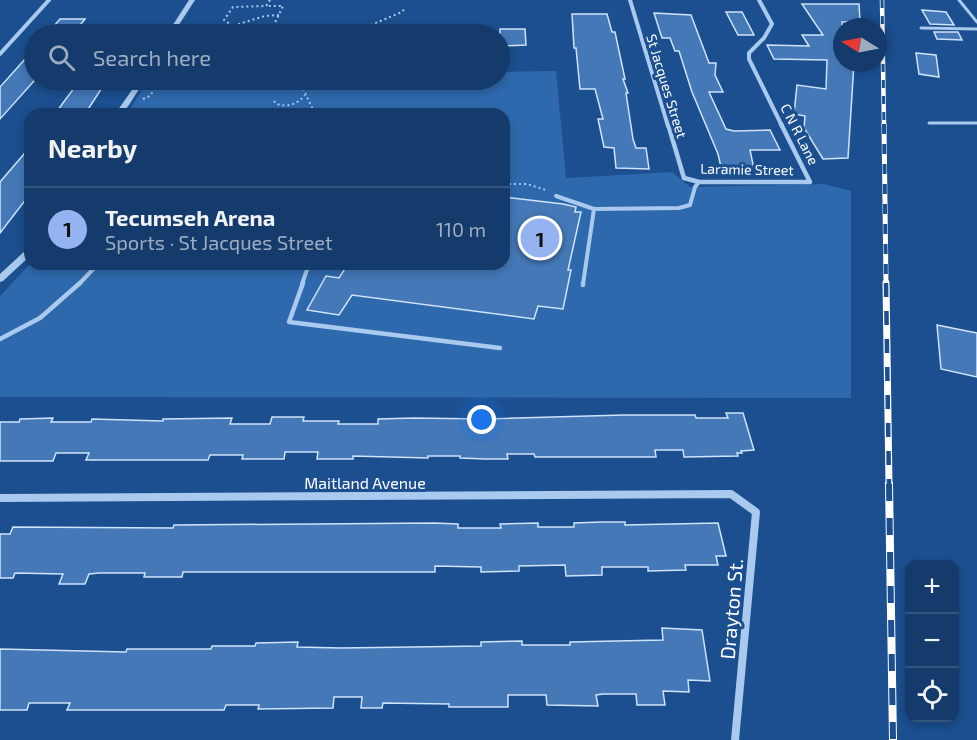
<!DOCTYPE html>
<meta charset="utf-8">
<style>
:root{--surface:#143b6b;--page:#1d4271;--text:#f1f3f6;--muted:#9dadc1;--line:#33557e;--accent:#95b2f1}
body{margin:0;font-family:"Exo 2",sans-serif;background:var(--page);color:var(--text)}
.controls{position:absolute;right:18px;bottom:18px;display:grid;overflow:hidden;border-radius:12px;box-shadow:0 3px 9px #0003}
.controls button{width:54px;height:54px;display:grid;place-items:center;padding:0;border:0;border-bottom:2px solid var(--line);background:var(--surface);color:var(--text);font:30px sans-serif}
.compass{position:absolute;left:833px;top:18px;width:54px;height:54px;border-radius:50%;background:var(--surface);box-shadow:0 3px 9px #0003;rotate:280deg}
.you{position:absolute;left:482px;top:420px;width:21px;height:21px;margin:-15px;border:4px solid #fff;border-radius:50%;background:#1a73e8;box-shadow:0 0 0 9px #1a73e833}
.badge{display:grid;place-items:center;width:39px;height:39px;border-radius:50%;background:var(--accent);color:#111;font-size:20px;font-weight:700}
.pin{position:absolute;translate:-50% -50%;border:3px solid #fff;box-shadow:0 2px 6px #0006}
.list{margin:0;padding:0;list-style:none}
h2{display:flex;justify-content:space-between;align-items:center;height:78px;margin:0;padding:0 24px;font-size:26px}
h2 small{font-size:20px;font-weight:400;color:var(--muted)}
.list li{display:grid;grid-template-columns:39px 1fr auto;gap:18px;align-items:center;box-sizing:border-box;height:84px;padding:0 24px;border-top:2px solid var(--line)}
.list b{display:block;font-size:22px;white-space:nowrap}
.list p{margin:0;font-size:20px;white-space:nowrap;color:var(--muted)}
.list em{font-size:20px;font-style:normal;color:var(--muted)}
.icon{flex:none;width:33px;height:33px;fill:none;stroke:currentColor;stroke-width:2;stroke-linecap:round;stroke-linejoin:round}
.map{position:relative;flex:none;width:977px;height:740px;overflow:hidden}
.search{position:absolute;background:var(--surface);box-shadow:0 3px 9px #0003;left:24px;top:24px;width:486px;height:66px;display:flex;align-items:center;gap:15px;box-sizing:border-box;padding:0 21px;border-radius:33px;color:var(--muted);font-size:22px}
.panel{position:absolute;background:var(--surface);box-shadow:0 3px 9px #0003;left:24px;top:108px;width:486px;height:162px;border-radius:18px}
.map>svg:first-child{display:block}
</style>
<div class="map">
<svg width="977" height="740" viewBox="0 0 977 740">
<rect width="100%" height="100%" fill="#1b4f8f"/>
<path fill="#2e69ad" d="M556,71L566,178L672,172L690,187L824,184L851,191V398L0,397V296L30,264H504V114H127L148,80H500V72Z"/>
<g fill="#4478b7" stroke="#cfe3fa" stroke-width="1.5">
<path d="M802,4H859L860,22H842V63H854L848,158L823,159L804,128L805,116L794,114L797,85L826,89L827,60L774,59L767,45L809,46L802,35H823Z"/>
<path d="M922,10L946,12L954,25L930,24Z"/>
<path d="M726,12H742L754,35H738Z"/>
<path d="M654,13L691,15L709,63H716L715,75L723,92H709L726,129L734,131L770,130L780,150H750L754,169L721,167L718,154L692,92L679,51H675L670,38H662Z"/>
<path d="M572,14H607L612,32H615L625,79H623L628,93H626L633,139L636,148H646L649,169L616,168L614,148L604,147L598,119H603L595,89H580L576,48H574Z"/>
<path d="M60,19H85L73,34H47Z"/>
<path d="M500,29H525L526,45L500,46Z"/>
<path d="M934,32H958L962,40L937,39Z"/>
<path d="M34,49V81L0,119V87Z"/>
<path d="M916,53L936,55L939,77L919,74Z"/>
<path d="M80,80H107L87,111H57Z"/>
<path d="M30,147V194L0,233V182Z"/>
<path d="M504,197L563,204L576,207L575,212H581L568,270H571L563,309L538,306L534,319L352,295L339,315L307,310L326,276L339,278L348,264H504Z"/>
<path d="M937,325L977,333V377L941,369Z"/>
<path d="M726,413H743L754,450L741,451L742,453H737L738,456L684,457L683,450H655L656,457H535L534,454H507L508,459H485L460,458V456H428V458L353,456V459H317L318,452H285L284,459H242L243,455H210L208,460H86L89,453H56L53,461H0V422H19L20,419L53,418L51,422H91L92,419L163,421V419L232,418L230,424H270L272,417H304L303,421H339L338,424H378V419L414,418L485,419L624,415H695L696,418H728Z"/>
<path d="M601,522H625V525L718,523L726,556H716L718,565H685L686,570L648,571V567H602V575L566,576L565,565L519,566V571L481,572V567L435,566V572H183L182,577H144L145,573H99L89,574L85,584H59L63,574L15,573L13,578H0V534H10L13,527L173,528L174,525L434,523L458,524V528H501L500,524L538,523V527H574V523Z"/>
<path d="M662,628L702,630L710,681L688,680L689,692L663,691L665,705H637L636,694H603L596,695L598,706L547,705L546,695H508V707H449V704L383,703L382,708H361L362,697H334L333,708L258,709L259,705H226L224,710H67L70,703H29L27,710H0V649L126,652L127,649H211L212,646H255L256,643L298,642L297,647L341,648L481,646V642L522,641V645H570V642L663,640Z"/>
</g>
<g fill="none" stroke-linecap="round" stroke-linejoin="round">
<g stroke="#a9c9ee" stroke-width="2" stroke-dasharray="2 3" stroke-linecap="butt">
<path d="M270,0L266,6H283L271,31"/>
<path d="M233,26L224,20L233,7L266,6"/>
<path d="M366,27L402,12L405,8"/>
<path d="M273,28L336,27"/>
<path d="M219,30L265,16L279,15"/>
<path d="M290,80L300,82"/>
<path d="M302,80L300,82L315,114"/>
<path d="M285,89L302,85"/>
<path d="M143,99L150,96L161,80"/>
<path d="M274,101L276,104C288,107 297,105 305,95"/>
<path d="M504,184H527L546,190"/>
</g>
<g stroke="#a9c9ee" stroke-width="3">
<path d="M959,0L977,22"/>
<path d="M921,28L977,29"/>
<path d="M929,123H977"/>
</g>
<g stroke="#a9c9ee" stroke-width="4">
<path d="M556,196L594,209L679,208L690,205L695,187L699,182"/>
<path d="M79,284L98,264"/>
<path d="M302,284L309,264"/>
<path d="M583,284L594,209"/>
</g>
<g stroke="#a9c9ee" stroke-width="4.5">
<path d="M303,283L289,322L500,348"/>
<path d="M583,285V283"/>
<path d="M0,339L40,318L80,283"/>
</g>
<g stroke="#a9c9ee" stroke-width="4">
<path d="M630,0L668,126"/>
<path d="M759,0L772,24L764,38L749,53V59L782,126"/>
<path d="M0,54L49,0"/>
</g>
<path stroke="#a9c9ee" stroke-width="4.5" d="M668,124L684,178L699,182H810L781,124"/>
<path stroke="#a9c9ee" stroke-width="8" d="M0,498L731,494L756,512L735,740"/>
<g fill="#a9c9ee" fill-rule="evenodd">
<path d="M189,0H195L173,34H167Z"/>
<path d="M139,80H145L123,114H115Z"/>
<path d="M30,248V256L3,281L0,282V274L27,249Z"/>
</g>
<defs>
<path id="rail-far3" d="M882,0L884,126"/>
<path id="rail-far2" d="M884,124L886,284"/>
<path id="rail-far1" d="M886,283L889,485"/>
<path id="rail" d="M889,484L893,740"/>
</defs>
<use href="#rail-far3" stroke="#fff" stroke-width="4.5"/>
<use href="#rail-far2" stroke="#fff" stroke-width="5"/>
<use href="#rail-far1" stroke="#fff" stroke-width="7"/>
<use href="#rail" stroke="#fff" stroke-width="8"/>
<use href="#rail-far3" stroke="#1b4f8f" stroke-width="3" stroke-dasharray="8" stroke-linecap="butt"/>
<use href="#rail-far2" stroke="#1b4f8f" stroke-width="4" stroke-dasharray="10" stroke-linecap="butt"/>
<use href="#rail-far1" stroke="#1b4f8f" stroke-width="4.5" stroke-dasharray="14" stroke-linecap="butt"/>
<use href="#rail" stroke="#1b4f8f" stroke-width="6" stroke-dasharray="17" stroke-linecap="butt"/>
</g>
<g text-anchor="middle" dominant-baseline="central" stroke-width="6" stroke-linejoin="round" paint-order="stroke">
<g font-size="14" fill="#fff" stroke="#1b4f8f">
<text transform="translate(667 86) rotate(73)">St Jacques Street</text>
<text transform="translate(800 134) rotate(63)">C N R Lane</text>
<text transform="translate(747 169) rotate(1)">Laramie Street</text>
</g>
<g font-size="16" fill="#fff" stroke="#1b4f8f">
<text x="365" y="482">Maitland Avenue</text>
</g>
<g font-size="20" fill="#fff" stroke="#1b4f8f">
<text transform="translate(731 609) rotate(-85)">Drayton St.</text>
</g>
</g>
</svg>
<div class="controls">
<button>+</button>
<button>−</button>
<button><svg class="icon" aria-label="locate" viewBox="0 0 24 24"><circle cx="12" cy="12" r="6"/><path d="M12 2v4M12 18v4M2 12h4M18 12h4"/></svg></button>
</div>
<svg class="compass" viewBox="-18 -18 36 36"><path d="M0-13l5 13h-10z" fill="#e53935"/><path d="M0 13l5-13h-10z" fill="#9dadc1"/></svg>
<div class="you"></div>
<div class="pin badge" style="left:540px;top:238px">1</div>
<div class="search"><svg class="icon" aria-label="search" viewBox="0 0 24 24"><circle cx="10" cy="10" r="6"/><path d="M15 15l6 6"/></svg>Search here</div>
<section class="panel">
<h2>Nearby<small></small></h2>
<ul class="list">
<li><span class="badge">1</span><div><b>Tecumseh Arena</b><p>Sports · St Jacques Street</p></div><em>110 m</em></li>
</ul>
</section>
</div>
